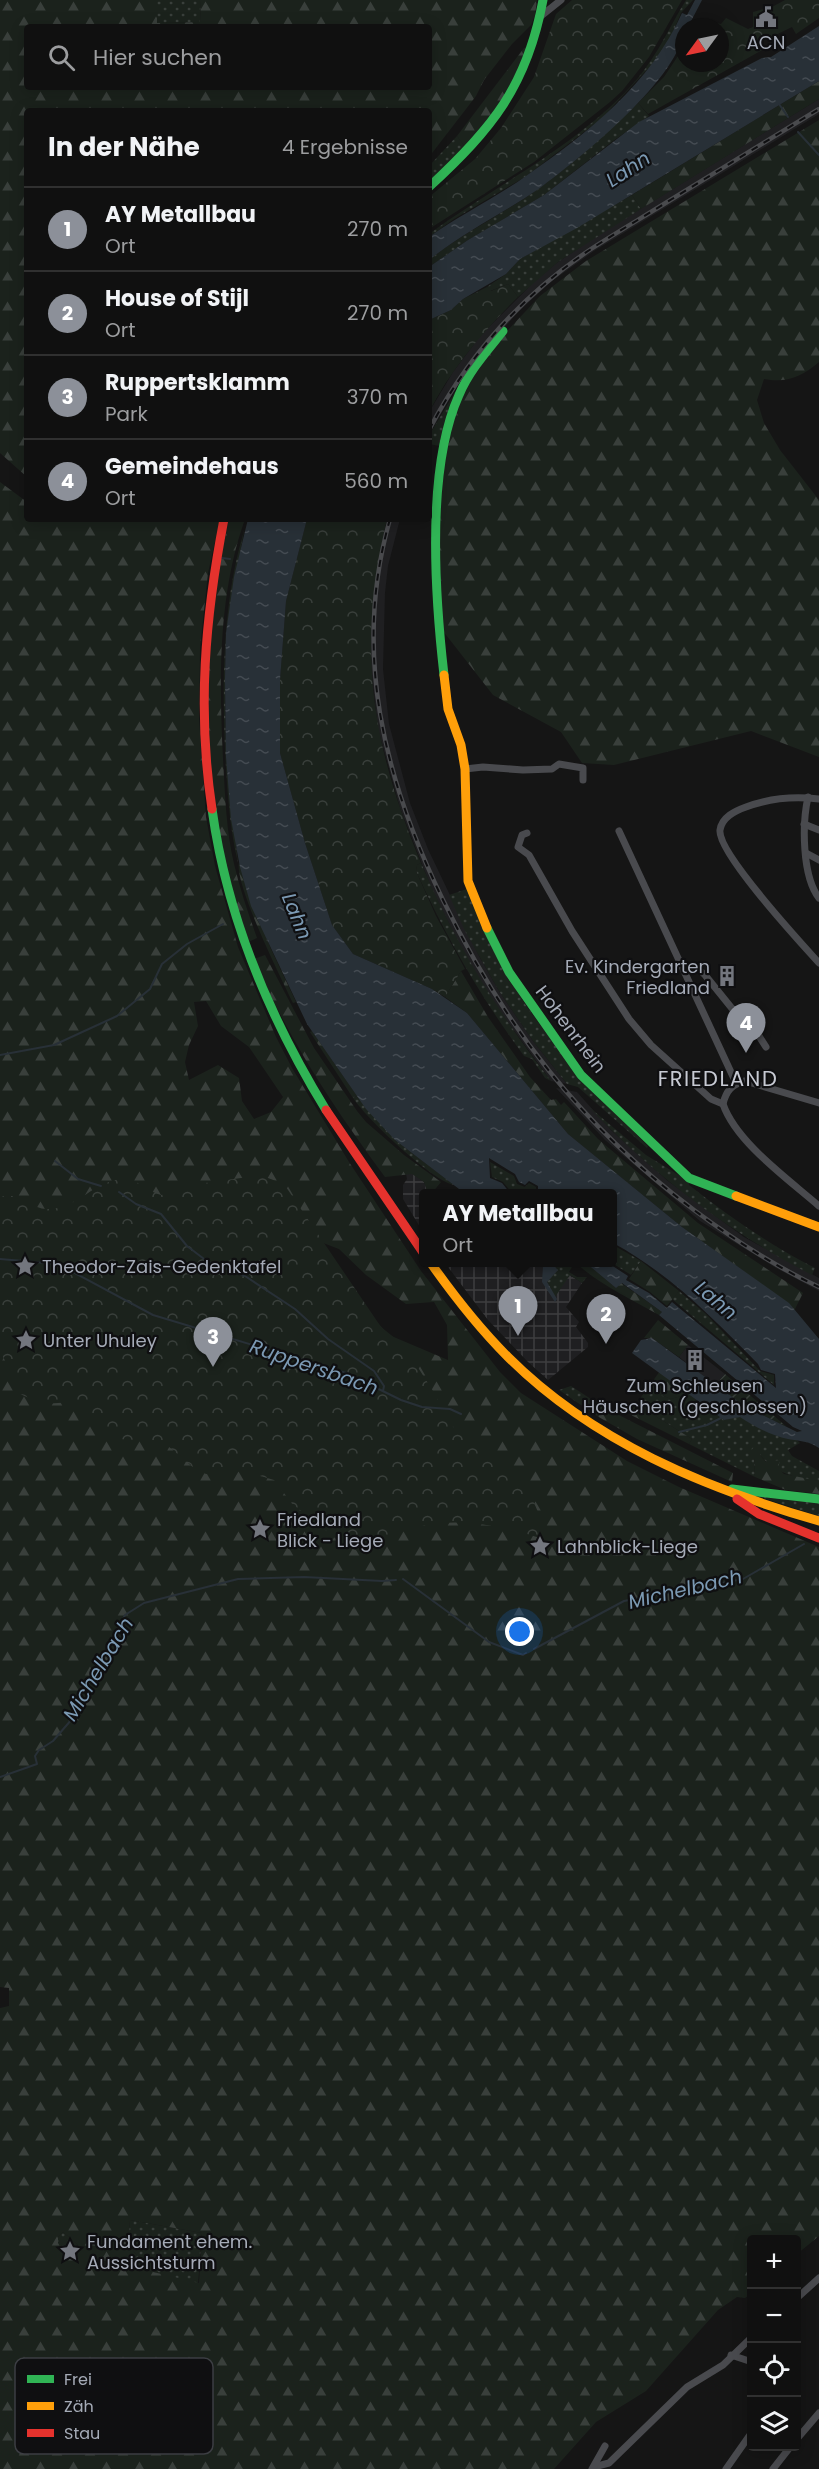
<!DOCTYPE html>
<html lang="de">
<meta charset="utf-8">
<style>
:root{--surface:#101010;--page:#1e1e1e;--text:#f1f3f6;--muted:#9c9d9f;--line:#303030;--accent:#8c9099}
body{margin:0;font-family:Poppins,sans-serif;background:var(--page);color:var(--text)}
.controls{position:absolute;right:18px;bottom:18px;display:grid;overflow:hidden;border-radius:6px;box-shadow:0 3px 15px #0003}
.controls button{width:54px;height:54px;display:grid;place-items:center;padding:0;border:0;border-bottom:2px solid var(--line);background:var(--surface);color:var(--text);font:30px sans-serif}
.compass{position:absolute;left:675px;top:18px;width:54px;height:54px;border-radius:50%;background:var(--surface);box-shadow:0 3px 15px #0003;rotate:237deg}
.you{position:absolute;left:520px;top:1632px;width:21px;height:21px;margin:-15px;border:4px solid #fff;border-radius:50%;background:#1a73e8;box-shadow:0 0 0 9px #1a73e833}
.badge{display:grid;place-items:center;width:39px;height:39px;border-radius:50%;background:var(--accent);color:#fff;font-size:20px;font-weight:700}
.pin{position:absolute;translate:-50% -50px;filter:drop-shadow(0 2px 3px #0008)}
.pin::after{content:'';position:absolute;top:32px;width:21px;height:18px;background:inherit;clip-path:polygon(0 0,100% 0,50% 100%)}
.popup{position:absolute;left:419px;top:1189px;width:198px;height:78px;box-sizing:border-box;display:grid;place-content:center;border-radius:6px;background:var(--surface);filter:drop-shadow(0 2px 4px #0005);font-size:20px;white-space:nowrap;color:var(--muted)}
.popup b{font-size:22px;color:var(--text)}
.popup::after{content:'';position:absolute;left:50%;top:100%;margin-left:-12px;border:12px solid transparent;border-top-color:var(--surface)}
.list{margin:0;padding:0;list-style:none}
h2{display:flex;justify-content:space-between;align-items:center;height:78px;margin:0;padding:0 24px;font-size:26px}
h2 small{font-size:20px;font-weight:400;color:var(--muted)}
.list li{display:grid;grid-template-columns:39px 1fr auto;gap:18px;align-items:center;box-sizing:border-box;height:84px;padding:0 24px;border-top:2px solid var(--line)}
.list b{display:block;font-size:22px;white-space:nowrap}
.list p{margin:0;font-size:20px;white-space:nowrap;color:var(--muted)}
.list em{font-size:20px;font-style:normal;color:var(--muted)}
.icon{flex:none;width:33px;height:33px;fill:none;stroke:currentColor;stroke-width:2;stroke-linecap:round;stroke-linejoin:round}
.map{position:relative;flex:none;width:819px;height:2469px;overflow:hidden}
.search{position:absolute;background:var(--surface);box-shadow:0 3px 15px #0003;left:24px;top:24px;width:408px;height:66px;display:flex;align-items:center;gap:15px;box-sizing:border-box;padding:0 21px;border-radius:6px;color:var(--muted);font-size:22px}
.panel{position:absolute;background:var(--surface);box-shadow:0 3px 15px #0003;left:24px;top:108px;width:408px;height:414px;border-radius:6px}
.map>svg:first-child{display:block}
</style>
<div class="map">
<svg width="819" height="2469" viewBox="0 0 819 2469">
<defs>
<pattern id="industrial-grid" width="8" height="8" patternUnits="userSpaceOnUse" patternTransform="scale(1.5)"><rect width="8" height="8" fill="#1f1f21"/><path d="M0 4h8M4 0v8" fill="none" stroke="#3d3d3f"/></pattern>
<pattern id="grass-dots" width="8" height="8" patternUnits="userSpaceOnUse" patternTransform="scale(1.5)"><rect width="8" height="8" fill="#1b221c"/><path d="M2 2h.1M6 6h.1" fill="none" stroke="#393f3b" stroke-width="1.8" stroke-linecap="round"/></pattern>
<pattern id="forest-firs" width="22" height="20" patternUnits="userSpaceOnUse" patternTransform="scale(1.5)"><rect width="22" height="20" fill="#1b221c"/><path d="M5 1l3.5 6h-7zM16 11l3.5 6h-7z" fill="#393f3b"/></pattern>
<pattern id="park-crowns" width="20" height="18" patternUnits="userSpaceOnUse" patternTransform="scale(1.5)"><rect width="20" height="18" fill="#1b221c"/><path d="M2 6a3 3 0 1 1 6 0M12 15a3 3 0 1 1 6 0" fill="none" stroke="#393f3b"/></pattern>
<pattern id="garden-furrows" width="10" height="10" patternUnits="userSpaceOnUse" patternTransform="scale(1.5)"><rect width="10" height="10" fill="#1b221c"/><path d="M-1 1l2-2M0 10L10 0M9 11l2-2" fill="none" stroke="#393f3b"/></pattern>
<pattern id="water-ripples" width="26" height="14" patternUnits="userSpaceOnUse" patternTransform="scale(1.5)"><rect width="26" height="14" fill="#283037"/><path d="M2 4q2-2 4 0t4 0M15 11q2-2 4 0t4 0" fill="none" stroke="#444b52"/></pattern>
</defs>
<rect width="100%" height="100%" fill="#151515"/>
<g fill="#1f1f21">
<path d="M819,99V114L594,251L552,281L518,312L479,357L458,384L429,435V412L453,372L481,335L535,281L558,262L603,232Z"/>
<path d="M387,519H400L388,566L385,593L383,669L389,724L410,803L428,849L479,956L499,991L533,1041L567,1084L551,1081L488,995L461,948L431,887L400,808L378,729L369,650L375,579Z"/>
<path d="M556,1088L577,1092L611,1130L643,1159L668,1181L744,1237L819,1278V1291L776,1268L700,1221L605,1140Z"/>
<path d="M688,1345L725,1374L715,1385L679,1357Z"/>
</g>
<g fill="url(#industrial-grid)">
<path d="M406,1173L413,1174L424,1182L428,1193L424,1194L423,1232L403,1199V1185L407,1179Z"/>
<path d="M445,1263H566L565,1272L582,1283L566,1307L579,1322L576,1327L588,1343V1347L548,1380L528,1362L488,1320Z"/>
</g>
<g fill="url(#grass-dots)">
<path d="M157,0H201L200,22L157,23Z"/>
<path d="M686,0H693L681,13L670,39L657,59L601,119L525,177L454,219L429,237V234C498,183 581,145 638,78C658,54 670,26 686,0Z"/>
<path d="M638,103L649,116L613,141L544,195L468,240L429,267V260C464,232 505,213 541,187C575,162 607,133 638,103Z"/>
<path d="M457,136L466,148L429,182V166Z"/>
<path d="M632,195L641,209L558,262L518,297L508,284L490,291L487,287L506,274L520,259Z"/>
<path d="M466,374L440,446L429,444L431,432Z"/>
<path d="M244,531L226,633L225,679L226,757L238,863C229,825 227,787 225,749C222,677 223,601 244,531Z"/>
<path d="M421,863C456,945 497,1011 551,1081L545,1078L532,1059L524,1056C480,996 447,939 416,871L417,865Z"/>
<path d="M467,889L504,970L525,1004L578,1077L648,1146L647,1148L578,1087L567,1084L533,1041L499,991L465,931L449,895Z"/>
<path d="M357,1096L395,1140L454,1185C431,1180 367,1119 353,1098Z"/>
<path d="M589,1107L646,1155L690,1182L689,1185C730,1217 768,1244 815,1268L812,1275C729,1232 653,1175 589,1107Z"/>
<path d="M490,1162L514,1176L517,1184L525,1187L529,1183L536,1187V1193H512L503,1182L492,1177Z"/>
<path d="M613,1245L641,1261L631,1275L612,1263Z"/>
<path d="M551,1263H571L573,1265L569,1272L577,1277H587L582,1283L570,1275L555,1297L547,1282L558,1270Z"/>
<path d="M679,1291L706,1314L760,1371L774,1375V1385L672,1299Z"/>
<path d="M571,1386L603,1407L597,1416L559,1390Z"/>
<path d="M647,1389L671,1399L681,1396L705,1407L724,1420L740,1416C756,1428 778,1438 797,1440L800,1443L788,1450L792,1456L819,1471V1481C797,1479 775,1473 760,1455L754,1457L755,1477L689,1444L692,1439L636,1404Z"/>
<path d="M753,1495L819,1502V1516Z"/>
<path d="M130,2220L202,2233L198,2284L149,2271L128,2244Z"/>
<path d="M63,2232L78,2245L76,2247L78,2256L66,2258L58,2244V2237Z"/>
</g>
<g fill="url(#forest-firs)" fill-rule="evenodd">
<path d="M0,0H157V23L200,22L201,0H537L535,15L531,25L512,44L484,80L476,96L429,157V111H27V477L0,453ZM27,27H429V87H27Z"/>
<path d="M527,47L505,99L466,148L457,136L524,48Z"/>
<path d="M819,81V99L641,209L632,195Z"/>
<path d="M819,120V362C801,377 788,383 764,379L757,400L764,423L780,450L819,500V757L751,731L614,765L582,763L561,732L493,695L443,631L439,541L445,450L456,409L476,370L508,330L540,296L586,261Z"/>
<path d="M0,482L27,502V519H220L208,573L200,648L199,719L206,817L215,866L238,947L276,1037L292,1068L349,1162L421,1271L500,1372L521,1393L627,1461L679,1487L819,1547V2236L797,2254L796,2240H752L751,2294L745,2298L737,2297L718,2310L646,2391L596,2422L554,2469H0V2008L9,2006V1988L0,1987ZM206,1001L221,1026L249,1047L283,1097L271,1112L254,1119L242,1101L239,1078L218,1065L189,1080L185,1062L189,1045L198,1026L194,1002ZM292,1231L339,1249L366,1275L406,1304L434,1302L447,1325L448,1360L389,1335ZM130,2220L202,2233L199,2283L149,2271L128,2244ZM63,2232L78,2245V2256L66,2258L58,2243V2237Z"/>
<path d="M229,519H245C218,594 219,680 223,759C225,794 226,830 234,864C240,889 248,913 257,938L248,942C199,808 197,657 229,519Z"/>
<path d="M239,862L270,947L296,1002L293,1003C281,978 234,884 239,862Z"/>
<path d="M265,955L314,1048L357,1111L366,1122L404,1155L441,1182L432,1193H428L424,1182L412,1174L385,1177C334,1108 288,1039 254,959Z"/>
<path d="M461,971L488,1017L530,1077L551,1100L556,1099L561,1105L564,1102L598,1139L698,1223L803,1293L794,1311L788,1303L682,1227L568,1134L467,1013L445,997Z"/>
<path d="M312,1031L357,1096L353,1098L310,1032Z"/>
<path d="M641,1261L679,1291L667,1306L650,1292L629,1279Z"/>
<path d="M578,1263H586L616,1288L621,1283L662,1312L659,1315C631,1299 602,1286 577,1264Z"/>
<path d="M658,1320L688,1345L679,1357L652,1338H644Z"/>
<path d="M660,1371L705,1407V1408L681,1396L671,1399L647,1389Z"/>
<path d="M636,1404L692,1439L689,1444L629,1414Z"/>
<path d="M603,1407L733,1473L732,1482L637,1439L597,1416Z"/>
<path d="M755,1445L761,1447L760,1455L766,1462L780,1460L778,1468L784,1474L819,1481V1494L786,1490L755,1477L754,1457L751,1451Z"/>
</g>
<g fill="url(#park-crowns)">
<path d="M572,0H682L649,57L622,91L610,102L534,162L429,229V197L475,159L501,128L534,77L556,14Z"/>
<path d="M785,0H819V18L796,34L792,27L761,42L764,49L648,114L638,103L664,77L684,47V63H720V27H695L698,22L708,26L711,22L721,24L726,18L748,29L753,27V12L772,7Z"/>
<path d="M508,284L518,297C483,331 451,369 429,412V320L451,310L463,299L487,287L491,291Z"/>
<path d="M307,519H387C357,649 370,740 421,863L417,865L416,871L436,916L465,969L461,971L445,997L432,989L353,954L332,925L305,843L280,753V680L286,601Z"/>
<path d="M248,1177L268,1178L284,1184L381,1327L396,1339L412,1358L433,1391L451,1425L529,1491L538,1512L547,1540C505,1527 458,1515 414,1528C398,1532 382,1540 366,1546L360,1552L342,1544L310,1517L293,1505L274,1480L243,1471L206,1474L195,1469L162,1441L117,1439L104,1434L94,1426L74,1402L42,1404L18,1393L13,1376L0,1351V1197C24,1191 31,1210 48,1209C79,1209 93,1180 124,1179C138,1179 149,1193 162,1195L171,1184L184,1186Z"/>
</g>
<path fill="url(#garden-furrows)" d="M725,1374L787,1427L746,1407L715,1385Z"/>
<g fill="url(#water-ripples)">
<path d="M695,0H702L688,27H684C684,75 578,160 540,188C504,213 464,232 429,260V237C460,215 495,198 526,176C588,133 651,83 682,13L687,15Z"/>
<path d="M819,26V81L577,228L520,259L506,274L463,299L451,310L429,320V267L468,240L544,195L639,122L762,58L771,57Z"/>
<path d="M248,519H307L286,601L280,680V753L305,843L332,925L353,954L432,989L467,1013L568,1134L682,1227L789,1303L819,1339V1448C809,1441 800,1441 788,1439C772,1436 753,1426 740,1417L724,1420L632,1353L641,1340L652,1338L746,1407L797,1432L802,1431L793,1427L659,1315L662,1312L622,1283L616,1288L586,1263H608L628,1276L626,1280L649,1293L667,1308L672,1302L776,1388L775,1374L761,1370L758,1364C714,1319 669,1273 613,1243L612,1194L538,1193V1186L529,1181L525,1185L519,1182L515,1174L489,1158L490,1178L502,1183L510,1193H469L459,1189L395,1140L366,1109L307,1024L251,906L240,867L231,819L226,757L225,679L226,633L234,577Z"/>
<path d="M540,1263H551L558,1270L547,1282L557,1299L555,1302L542,1282L543,1267Z"/>
</g>
<g fill="none" stroke-linecap="round" stroke-linejoin="round">
<g stroke="#283037" stroke-width="2">
<path d="M779,104L788,117"/>
<path d="M798,132L819,155"/>
<path d="M222,558L230,559"/>
<path d="M0,1055L54,1045L117,1016L150,989L162,964L187,944L223,924"/>
<path d="M55,1161L78,1179L101,1186"/>
<path d="M119,1192L136,1204L161,1214L187,1246L208,1262L245,1276L295,1309L328,1339L374,1371L384,1386L383,1391"/>
<path d="M0,1259L58,1264L153,1315L346,1373L401,1400L422,1407L450,1409L461,1414"/>
<path d="M679,1432L707,1425L721,1418"/>
<path d="M403,1579L489,1642L523,1655L526,1653"/>
<path d="M534,1649L624,1601L743,1579L804,1544"/>
<path d="M0,1777L37,1764L35,1756L39,1750L53,1741L72,1719L76,1703L102,1662L125,1615L144,1603L238,1579L304,1577L382,1581L396,1580"/>
</g>
<g stroke="#494a4e" stroke-width="7">
<path d="M541,16L561,0"/>
<path d="M465,769L483,767L523,770L552,769L559,764L583,768V780"/>
<path d="M808,797C802,824 802,876 819,898"/>
<path d="M819,799C794,796 770,798 746,807C735,811 722,817 720,830C717,852 801,943 819,963"/>
<path d="M804,824L819,830"/>
<path d="M619,831L736,1083"/>
<path d="M527,833L522,835L518,847L529,855L572,931L629,1019L651,1045L711,1099L723,1104"/>
<path d="M806,853L819,860"/>
<path d="M684,970L696,967L705,975L751,1032L759,1036L766,1047"/>
<path d="M819,1103L745,1081C732,1084 726,1091 723,1104C736,1142 788,1179 819,1206"/>
<path d="M796,2299L819,2278"/>
<path d="M731,2355L752,2362"/>
<path d="M796,2440L819,2413"/>
<path d="M594,2467L609,2463L687,2387L723,2365L752,2337"/>
<path d="M592,2469L605,2446"/>
<path d="M726,2469L752,2432"/>
<path d="M773,2469L791,2446"/>
</g>
<g stroke="#30b455" stroke-width="9">
<path d="M429,187C492,129 527,86 543,0"/>
<path d="M444,675C435,596 426,468 459,395C469,371 487,351 503,331"/>
<path d="M212,809C227,918 269,1017 326,1110"/>
<path d="M487,928L509,972L581,1075L689,1178L736,1196"/>
<path d="M732,1489L819,1499"/>
</g>
<g stroke="#ff9f0a" stroke-width="9">
<path d="M444,675L448,709L461,745L465,769L468,881L487,928"/>
<path d="M736,1196L819,1227"/>
<path d="M430,1262C454,1296 479,1328 508,1357C593,1442 705,1488 819,1521"/>
</g>
<g stroke="#e5322d" stroke-width="9">
<path d="M212,809C197,710 205,617 224,519"/>
<path d="M326,1110L424,1254"/>
<path d="M737,1499L759,1514L819,1538"/>
</g>
<defs>
<g id="rail">
<path d="M429,430C467,357 522,295 591,249C617,232 645,216 672,199C721,169 770,139 819,109"/>
<path d="M390,519C352,652 384,779 443,900C505,1027 580,1125 694,1210C733,1239 774,1266 819,1287"/>
</g>
</defs>
<use href="#rail" stroke="#494a4d" stroke-width="4.5"/>
<use href="#rail" stroke="#0f0f11" stroke-width="2" stroke-dasharray="7" stroke-linecap="butt"/>
</g>
<defs>
<symbol id="civic-bare" viewBox="-9 -9 18 18"><path d="M-.6-6.5H3V-4.5H.6V-3L4-1V1h2V6H-6V1h2V-1L-.6-3ZM-1.2 2.5V6h2.4V2.5Z" fill="#73767e" stroke="#0f0f11" stroke-width="2.5" paint-order="stroke"/></symbol>
<symbol id="building-bare" viewBox="-9 -9 18 18"><path d="M-4-6H4V6H1V3H-1V6H-4ZM-2.5-4.3h1.7v1.8h-1.7ZM.8-4.3h1.7v1.8H.8ZM-2.5-1h1.7V.8h-1.7ZM.8-1h1.7V.8H.8Z" fill="#73767e" stroke="#0f0f11" stroke-width="2.5" paint-order="stroke"/></symbol>
<symbol id="sight-bare" viewBox="-9 -9 18 18"><path d="M0-6L1.8-2.2L6-1.7L2.9 1.2L3.7 5.4L0 3.3L-3.7 5.4L-2.9 1.2L-6-1.7L-1.8-2.2Z" fill="#73767e" stroke="#0f0f11" stroke-width="2.5" paint-order="stroke"/></symbol>
</defs>
<g fill-rule="evenodd">
<use href="#civic-bare" x="751" y="2" width="30" height="30"/>
<use href="#building-bare" x="712" y="961" width="30" height="30"/>
<use href="#sight-bare" x="10" y="1251" width="30" height="30"/>
<use href="#sight-bare" x="11" y="1325" width="30" height="30"/>
<use href="#building-bare" x="680" y="1345" width="30" height="30"/>
<use href="#sight-bare" x="245" y="1514" width="30" height="30"/>
<use href="#sight-bare" x="525" y="1531" width="30" height="30"/>
<use href="#sight-bare" x="55" y="2236" width="30" height="30"/>
</g>
<g text-anchor="middle" dominant-baseline="central" stroke-width="4.5" stroke-linejoin="round" paint-order="stroke">
<g font-size="18" fill="#a5abb7" stroke="#0f0f11" text-anchor="start">
<text x="766" y="42" text-anchor="middle">ACN</text>
<text x="710" y="966" text-anchor="end">Ev. Kindergarten<tspan x="710" dy="21">Friedland</tspan></text>
<text x="42" y="1266">Theodor-Zais-Gedenktafel</text>
<text x="43" y="1340">Unter Uhuley</text>
<text x="695" y="1385" text-anchor="middle">Zum Schleusen<tspan x="695" dy="21">Häuschen (geschlossen)</tspan></text>
<text x="277" y="1519">Friedland<tspan x="277" dy="21">Blick - Liege</tspan></text>
<text x="557" y="1546">Lahnblick-Liege</text>
<text x="87" y="2241">Fundament ehem.<tspan x="87" dy="21">Aussichtsturm</tspan></text>
</g>
<g font-size="18" fill="#a5abb7" stroke="#0f0f11">
<text transform="translate(571 1029) rotate(53)">Hohenrhein</text>
</g>
<g font-size="20" font-style="italic" fill="#7b99b3" stroke="#0f0f11">
<text transform="translate(628 169) rotate(-33)">Lahn</text>
<text transform="translate(297 916) rotate(68)">Lahn</text>
<text transform="translate(716 1300) rotate(40)">Lahn</text>
<text transform="translate(314 1367) rotate(19)">Ruppersbach</text>
<text transform="translate(685 1589) rotate(-13)">Michelbach</text>
<text transform="translate(98 1669) rotate(-59)">Michelbach</text>
</g>
<g font-size="21" letter-spacing="1.5" fill="#c7cad3" stroke="#0f0f11">
<text x="718" y="1078">FRIEDLAND</text>
</g>
</g>
<rect x="15" y="2358" width="198" height="96" rx="9" fill="#0f0f11" stroke="#3c3e43" stroke-width="1.5"/>
<rect x="27" y="2375" width="27" height="8" fill="#30b455"/>
<rect x="27" y="2402" width="27" height="8" fill="#ff9f0a"/>
<rect x="27" y="2429" width="27" height="8" fill="#e5322d"/>
<g font-size="16" fill="#a5abb7">
<text x="64" y="2385">Frei</text>
<text x="64" y="2412">Zäh</text>
<text x="64" y="2439">Stau</text>
</g>
</svg>
<div class="controls">
<button>+</button>
<button>−</button>
<button><svg class="icon" aria-label="locate" viewBox="0 0 24 24"><circle cx="12" cy="12" r="6"/><path d="M12 2v4M12 18v4M2 12h4M18 12h4"/></svg></button>
<button><svg class="icon" aria-label="layers" viewBox="0 0 24 24"><path d="M12 4l9 5-9 5-9-5zM3 14l9 5 9-5"/></svg></button>
</div>
<svg class="compass" viewBox="-18 -18 36 36"><path d="M0-13l5 13h-10z" fill="#e53935"/><path d="M0 13l5-13h-10z" fill="#9c9d9f"/></svg>
<div class="you"></div>
<div class="pin badge" style="left:518px;top:1336px">1</div>
<div class="popup"><b>AY Metallbau</b>Ort</div>
<div class="pin badge" style="left:606px;top:1344px">2</div>
<div class="pin badge" style="left:213px;top:1367px">3</div>
<div class="pin badge" style="left:746px;top:1053px">4</div>
<div class="search"><svg class="icon" aria-label="search" viewBox="0 0 24 24"><circle cx="10" cy="10" r="6"/><path d="M15 15l6 6"/></svg>Hier suchen</div>
<section class="panel">
<h2>In der Nähe<small>4 Ergebnisse</small></h2>
<ul class="list">
<li><span class="badge">1</span><div><b>AY Metallbau</b><p>Ort</p></div><em>270 m</em></li>
<li><span class="badge">2</span><div><b>House of Stijl</b><p>Ort</p></div><em>270 m</em></li>
<li><span class="badge">3</span><div><b>Ruppertsklamm</b><p>Park</p></div><em>370 m</em></li>
<li><span class="badge">4</span><div><b>Gemeindehaus</b><p>Ort</p></div><em>560 m</em></li>
</ul>
</section>
</div>
